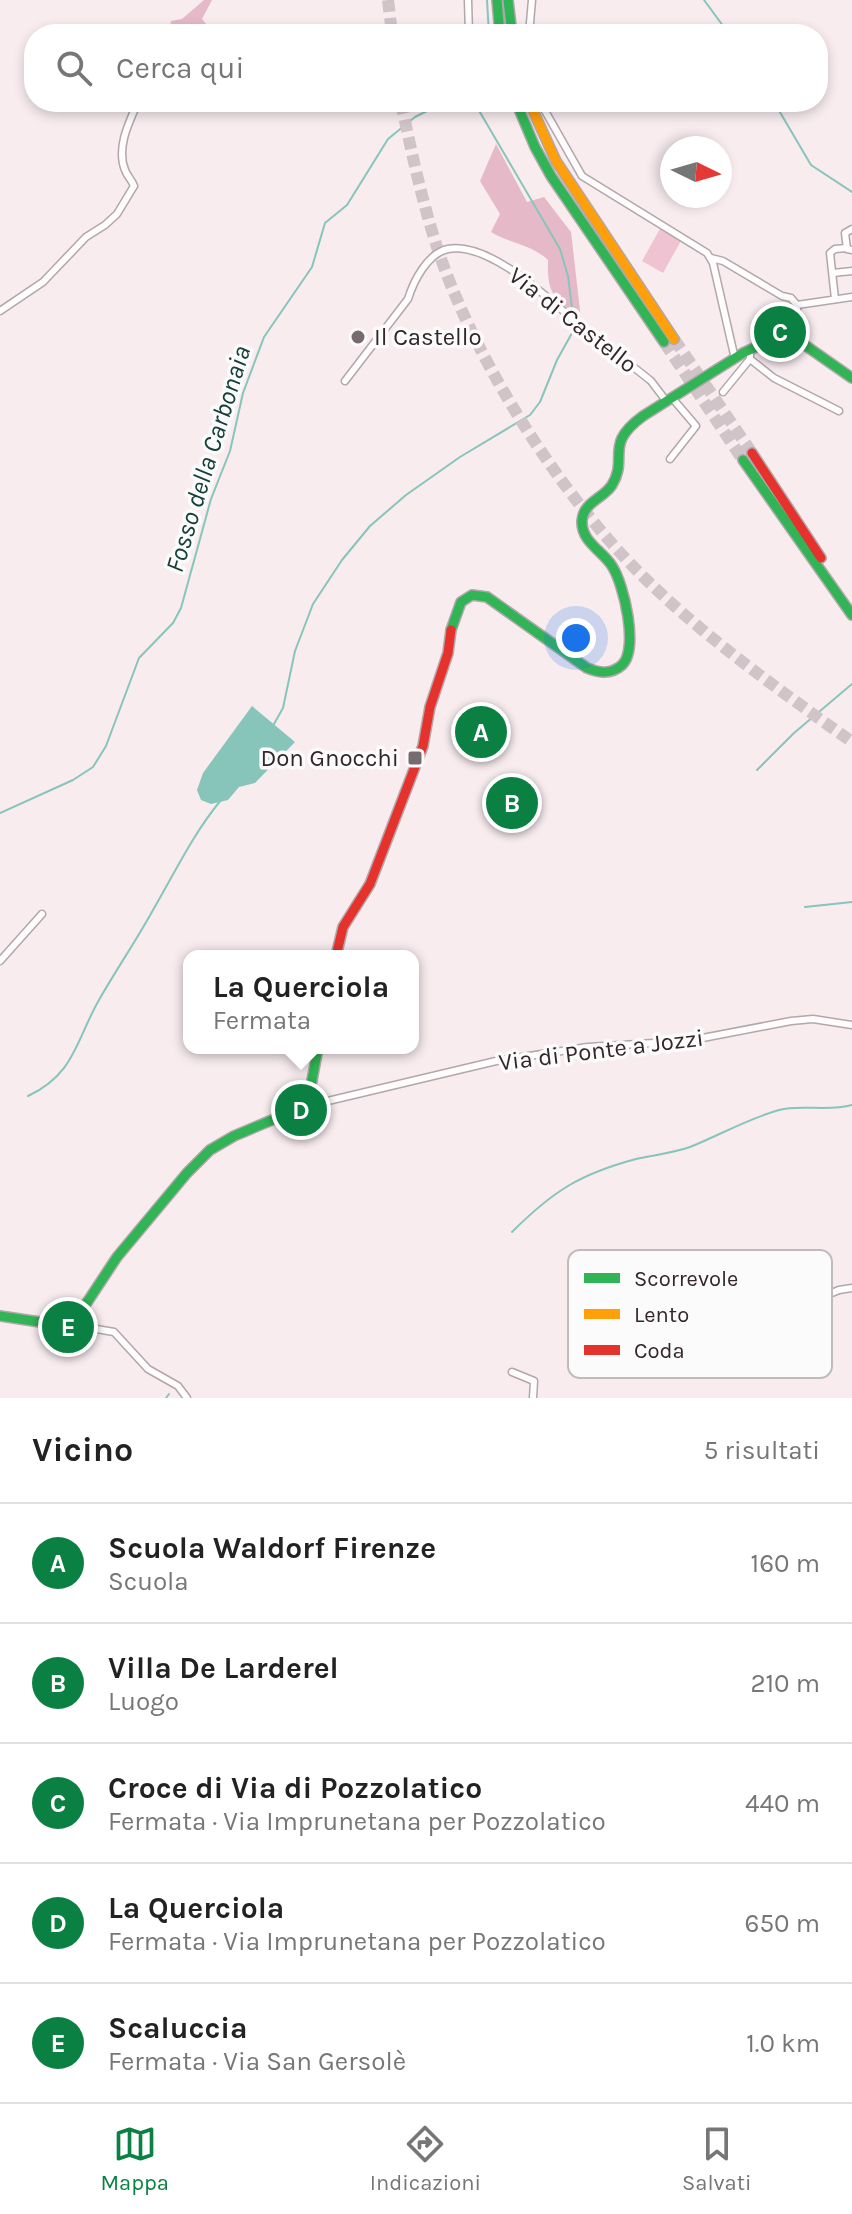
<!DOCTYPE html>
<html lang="it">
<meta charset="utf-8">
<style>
:root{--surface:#fff;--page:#f2f2f2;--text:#222;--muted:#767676;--line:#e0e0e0;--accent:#0b8043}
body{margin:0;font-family:Karla,sans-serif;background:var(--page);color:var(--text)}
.compass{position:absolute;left:660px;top:136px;width:72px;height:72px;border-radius:50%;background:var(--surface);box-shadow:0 4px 12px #0003;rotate:95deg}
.you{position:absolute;left:576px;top:638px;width:28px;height:28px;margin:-20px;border:6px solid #fff;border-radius:50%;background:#1a73e8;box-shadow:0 0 0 12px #1a73e833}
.badge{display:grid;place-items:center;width:52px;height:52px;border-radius:50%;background:var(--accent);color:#fff;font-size:26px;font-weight:700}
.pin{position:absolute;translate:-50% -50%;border:4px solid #fff;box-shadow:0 2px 8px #0006}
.popup{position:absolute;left:183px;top:950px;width:236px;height:104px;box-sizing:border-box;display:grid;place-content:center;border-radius:16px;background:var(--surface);filter:drop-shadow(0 2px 6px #0005);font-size:26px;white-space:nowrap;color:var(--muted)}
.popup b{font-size:30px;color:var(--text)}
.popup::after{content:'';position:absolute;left:50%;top:100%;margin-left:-16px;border:16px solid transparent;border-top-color:var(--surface)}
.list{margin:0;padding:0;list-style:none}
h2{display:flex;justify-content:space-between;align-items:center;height:104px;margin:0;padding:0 32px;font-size:34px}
h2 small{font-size:26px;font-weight:400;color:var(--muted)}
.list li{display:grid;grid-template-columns:52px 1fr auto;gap:24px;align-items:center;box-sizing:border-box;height:120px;padding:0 32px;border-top:2px solid var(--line)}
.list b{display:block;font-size:30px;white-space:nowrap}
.list p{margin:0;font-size:26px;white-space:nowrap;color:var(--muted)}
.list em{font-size:26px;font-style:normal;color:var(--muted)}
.icon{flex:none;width:44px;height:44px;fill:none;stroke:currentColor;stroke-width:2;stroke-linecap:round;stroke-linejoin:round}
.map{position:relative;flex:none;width:852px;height:1398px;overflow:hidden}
.search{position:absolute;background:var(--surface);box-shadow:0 4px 12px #0003;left:24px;right:24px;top:24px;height:88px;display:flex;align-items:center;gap:20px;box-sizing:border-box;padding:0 28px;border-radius:32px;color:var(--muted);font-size:30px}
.sheet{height:704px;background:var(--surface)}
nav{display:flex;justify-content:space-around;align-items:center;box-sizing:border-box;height:112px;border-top:2px solid var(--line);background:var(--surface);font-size:22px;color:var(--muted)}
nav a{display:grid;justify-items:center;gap:4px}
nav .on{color:var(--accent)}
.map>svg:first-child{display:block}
</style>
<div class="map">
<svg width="852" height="1398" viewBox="0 0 852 1398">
<rect width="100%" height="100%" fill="#f8ecef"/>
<path fill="#f0c3d2" d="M661,227L682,239L663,273L642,261Z"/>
<g fill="#e6b9c8">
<path d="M204,0H212L202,19L214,34H190L184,27L170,26L171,21L182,19Z"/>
<path d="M496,144L527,202L544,197L571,232L581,319C554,297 547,296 548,260C531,244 511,244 491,232L500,214L480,181Z"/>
</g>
<path fill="#87c5ba" d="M252,706L295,742L255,783L239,787L228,800L211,804L201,800L197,790L203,773Z"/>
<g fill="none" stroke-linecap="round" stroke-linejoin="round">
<g stroke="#87c5ba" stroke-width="2">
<path d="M487,0L489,34"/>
<path d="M704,0L729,34"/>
<path d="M474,102L560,249L568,276L573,316"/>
<path d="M774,102L811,165L852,192"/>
<path d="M274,724L283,708L295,651L313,604L342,560L370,526L406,495L460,457L530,415L540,402L557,360L572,333L573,323"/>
<path d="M757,770L794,733L852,684"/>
<path d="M0,813L73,780L93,767L106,746L139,658L173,623L181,608L211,499L230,451L243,393L264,337L312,267L325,223L347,205L388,139L415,117L445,102"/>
<path d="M805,907L852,902"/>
<path d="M28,1096C75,1074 76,1040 99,1000C116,970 136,941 153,910C175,872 193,834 221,800"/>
<path d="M512,1232C553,1191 580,1174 636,1159C654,1155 673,1153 690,1147C720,1135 747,1119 779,1110C801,1104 828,1112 852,1105"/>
<path d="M166,1398L169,1394"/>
</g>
<g stroke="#d1c4c8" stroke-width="12" stroke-dasharray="12 6" stroke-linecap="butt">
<path d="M388,0L392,34"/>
<path d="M401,102C411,150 421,197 436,244C470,350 549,477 626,559C692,629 774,686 852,742"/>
<path d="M674,339L752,453"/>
<path d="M664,342L743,460"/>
</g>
<defs>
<g id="street">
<path d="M468,0L469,34"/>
<path d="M529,34L532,0"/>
<path d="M209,102L235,104L248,102"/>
<path d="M540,102L582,176L707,253L713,263L735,359"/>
<path d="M852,229L845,233L847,249L852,250"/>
<path d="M711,258L723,261L782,296L791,298L797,305"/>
<path d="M833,273L852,271"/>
<path d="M835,299L830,253L835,249L847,248"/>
<path d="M797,305L852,297"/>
<path d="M0,311L43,282L86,237L105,225L117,214L134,186C132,180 127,176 125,170C116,148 129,122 138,102"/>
<path d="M792,338L797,325V305"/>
<path d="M750,359L774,378L839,411"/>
<path d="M345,381L408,299C414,280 428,253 448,249C491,241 553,303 583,328C605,346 629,363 651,381L667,402"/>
<path d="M723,392L750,359V355"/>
<path d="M670,459L696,426L673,399"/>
<path d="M0,961L42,914"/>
<path d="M306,1103L311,1105L496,1061L588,1047L687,1041L791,1021L813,1019L852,1025"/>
<path d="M729,1296L727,1317L715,1343C736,1349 753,1342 771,1333L780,1314L839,1290L852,1288"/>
<path d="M67,1321L73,1325L114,1332L148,1369L178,1386L187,1398"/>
<path d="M512,1372L534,1381L533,1398"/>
</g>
<g id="fast">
<path d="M497,0L500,34"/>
<path d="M508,0L512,34"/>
<path d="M516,102L535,147L551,176L664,342"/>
<path d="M743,460L852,615"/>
<path d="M451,630L461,602L472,595L487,597L587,668C599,673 611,675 622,665C639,649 624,584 612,566C603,551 581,542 582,521C583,502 603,499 612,485C629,457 603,445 643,416L743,353L780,336L799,341L852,378"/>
<path d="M0,1316L53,1324L73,1318L86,1304L117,1257L187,1173L210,1150L234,1136L303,1107L310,1091L318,1048"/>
</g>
<path id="slow" d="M529,102L556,161L674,339"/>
<g id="jam">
<path d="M752,453L821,558"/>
<path d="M336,956L343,927L370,884L423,746L430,707L448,653L451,630"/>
</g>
</defs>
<use href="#street" stroke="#b2a7aa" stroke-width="9"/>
<use href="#fast" stroke="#b2a7aa" stroke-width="12"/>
<use href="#slow" stroke="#b2a7aa" stroke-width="12"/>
<use href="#jam" stroke="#b2a7aa" stroke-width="12"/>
<use href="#street" stroke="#fefcfd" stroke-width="6"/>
<use href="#fast" stroke="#30b455" stroke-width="9"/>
<use href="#slow" stroke="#ff9f0a" stroke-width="9"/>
<use href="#jam" stroke="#e5322d" stroke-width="9"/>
</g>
<g fill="#786b6f" stroke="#fbfbfb" stroke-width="3">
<circle cx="358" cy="337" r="8"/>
<rect x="407" y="750" width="16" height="16" rx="4"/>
</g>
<g text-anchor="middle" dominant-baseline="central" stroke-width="7" stroke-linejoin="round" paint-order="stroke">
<g font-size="24" fill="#33252a" stroke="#fbfbfb">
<text transform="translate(573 320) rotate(38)">Via di Castello</text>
<text transform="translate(601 1050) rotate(-7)">Via di Ponte a Jozzi</text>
</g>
<g font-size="24" fill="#33252a" stroke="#fbfbfb" text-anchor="start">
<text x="374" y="337">Il Castello</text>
<text x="399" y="758" text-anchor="end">Don Gnocchi</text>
</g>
<g font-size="26" font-style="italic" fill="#154039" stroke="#fbfbfb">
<text transform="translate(208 459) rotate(-73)">Fosso della Carbonaia</text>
</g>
</g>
<rect x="568" y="1250" width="264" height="128" rx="12" fill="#fbfbfb" stroke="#bfbbbc" stroke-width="2"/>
<rect x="584" y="1273" width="36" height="10" fill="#30b455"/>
<rect x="584" y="1309" width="36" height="10" fill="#ff9f0a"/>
<rect x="584" y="1345" width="36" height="10" fill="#e5322d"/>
<g font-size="22" fill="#33252a">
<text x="634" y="1286">Scorrevole</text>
<text x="634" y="1322">Lento</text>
<text x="634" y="1358">Coda</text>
</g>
</svg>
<svg class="compass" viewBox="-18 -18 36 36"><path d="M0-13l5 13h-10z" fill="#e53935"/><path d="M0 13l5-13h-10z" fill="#767676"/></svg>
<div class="you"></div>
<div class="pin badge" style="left:481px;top:732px">A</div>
<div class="pin badge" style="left:512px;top:803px">B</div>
<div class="pin badge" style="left:780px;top:332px">C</div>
<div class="pin badge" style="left:301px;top:1110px">D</div>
<div class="popup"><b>La Querciola</b>Fermata</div>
<div class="pin badge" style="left:68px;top:1327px">E</div>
<div class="search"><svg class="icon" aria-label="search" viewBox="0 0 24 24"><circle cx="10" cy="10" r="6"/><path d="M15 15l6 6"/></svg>Cerca qui</div>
</div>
<section class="sheet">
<h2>Vicino<small>5 risultati</small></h2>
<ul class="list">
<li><span class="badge">A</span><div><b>Scuola Waldorf Firenze</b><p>Scuola</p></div><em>160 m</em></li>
<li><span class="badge">B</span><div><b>Villa De Larderel</b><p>Luogo</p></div><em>210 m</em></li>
<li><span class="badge">C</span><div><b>Croce di Via di Pozzolatico</b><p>Fermata · Via Imprunetana per Pozzolatico</p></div><em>440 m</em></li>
<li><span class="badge">D</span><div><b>La Querciola</b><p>Fermata · Via Imprunetana per Pozzolatico</p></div><em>650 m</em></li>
<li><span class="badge">E</span><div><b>Scaluccia</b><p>Fermata · Via San Gersolè</p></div><em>1.0 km</em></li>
</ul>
</section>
<nav>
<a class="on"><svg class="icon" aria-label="map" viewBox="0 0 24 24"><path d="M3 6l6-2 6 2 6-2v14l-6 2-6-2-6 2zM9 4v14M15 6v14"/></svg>Mappa</a>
<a><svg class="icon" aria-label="directions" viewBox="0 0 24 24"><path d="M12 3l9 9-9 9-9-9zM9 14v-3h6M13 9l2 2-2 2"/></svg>Indicazioni</a>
<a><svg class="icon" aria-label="saved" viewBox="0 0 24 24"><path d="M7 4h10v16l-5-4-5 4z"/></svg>Salvati</a>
</nav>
